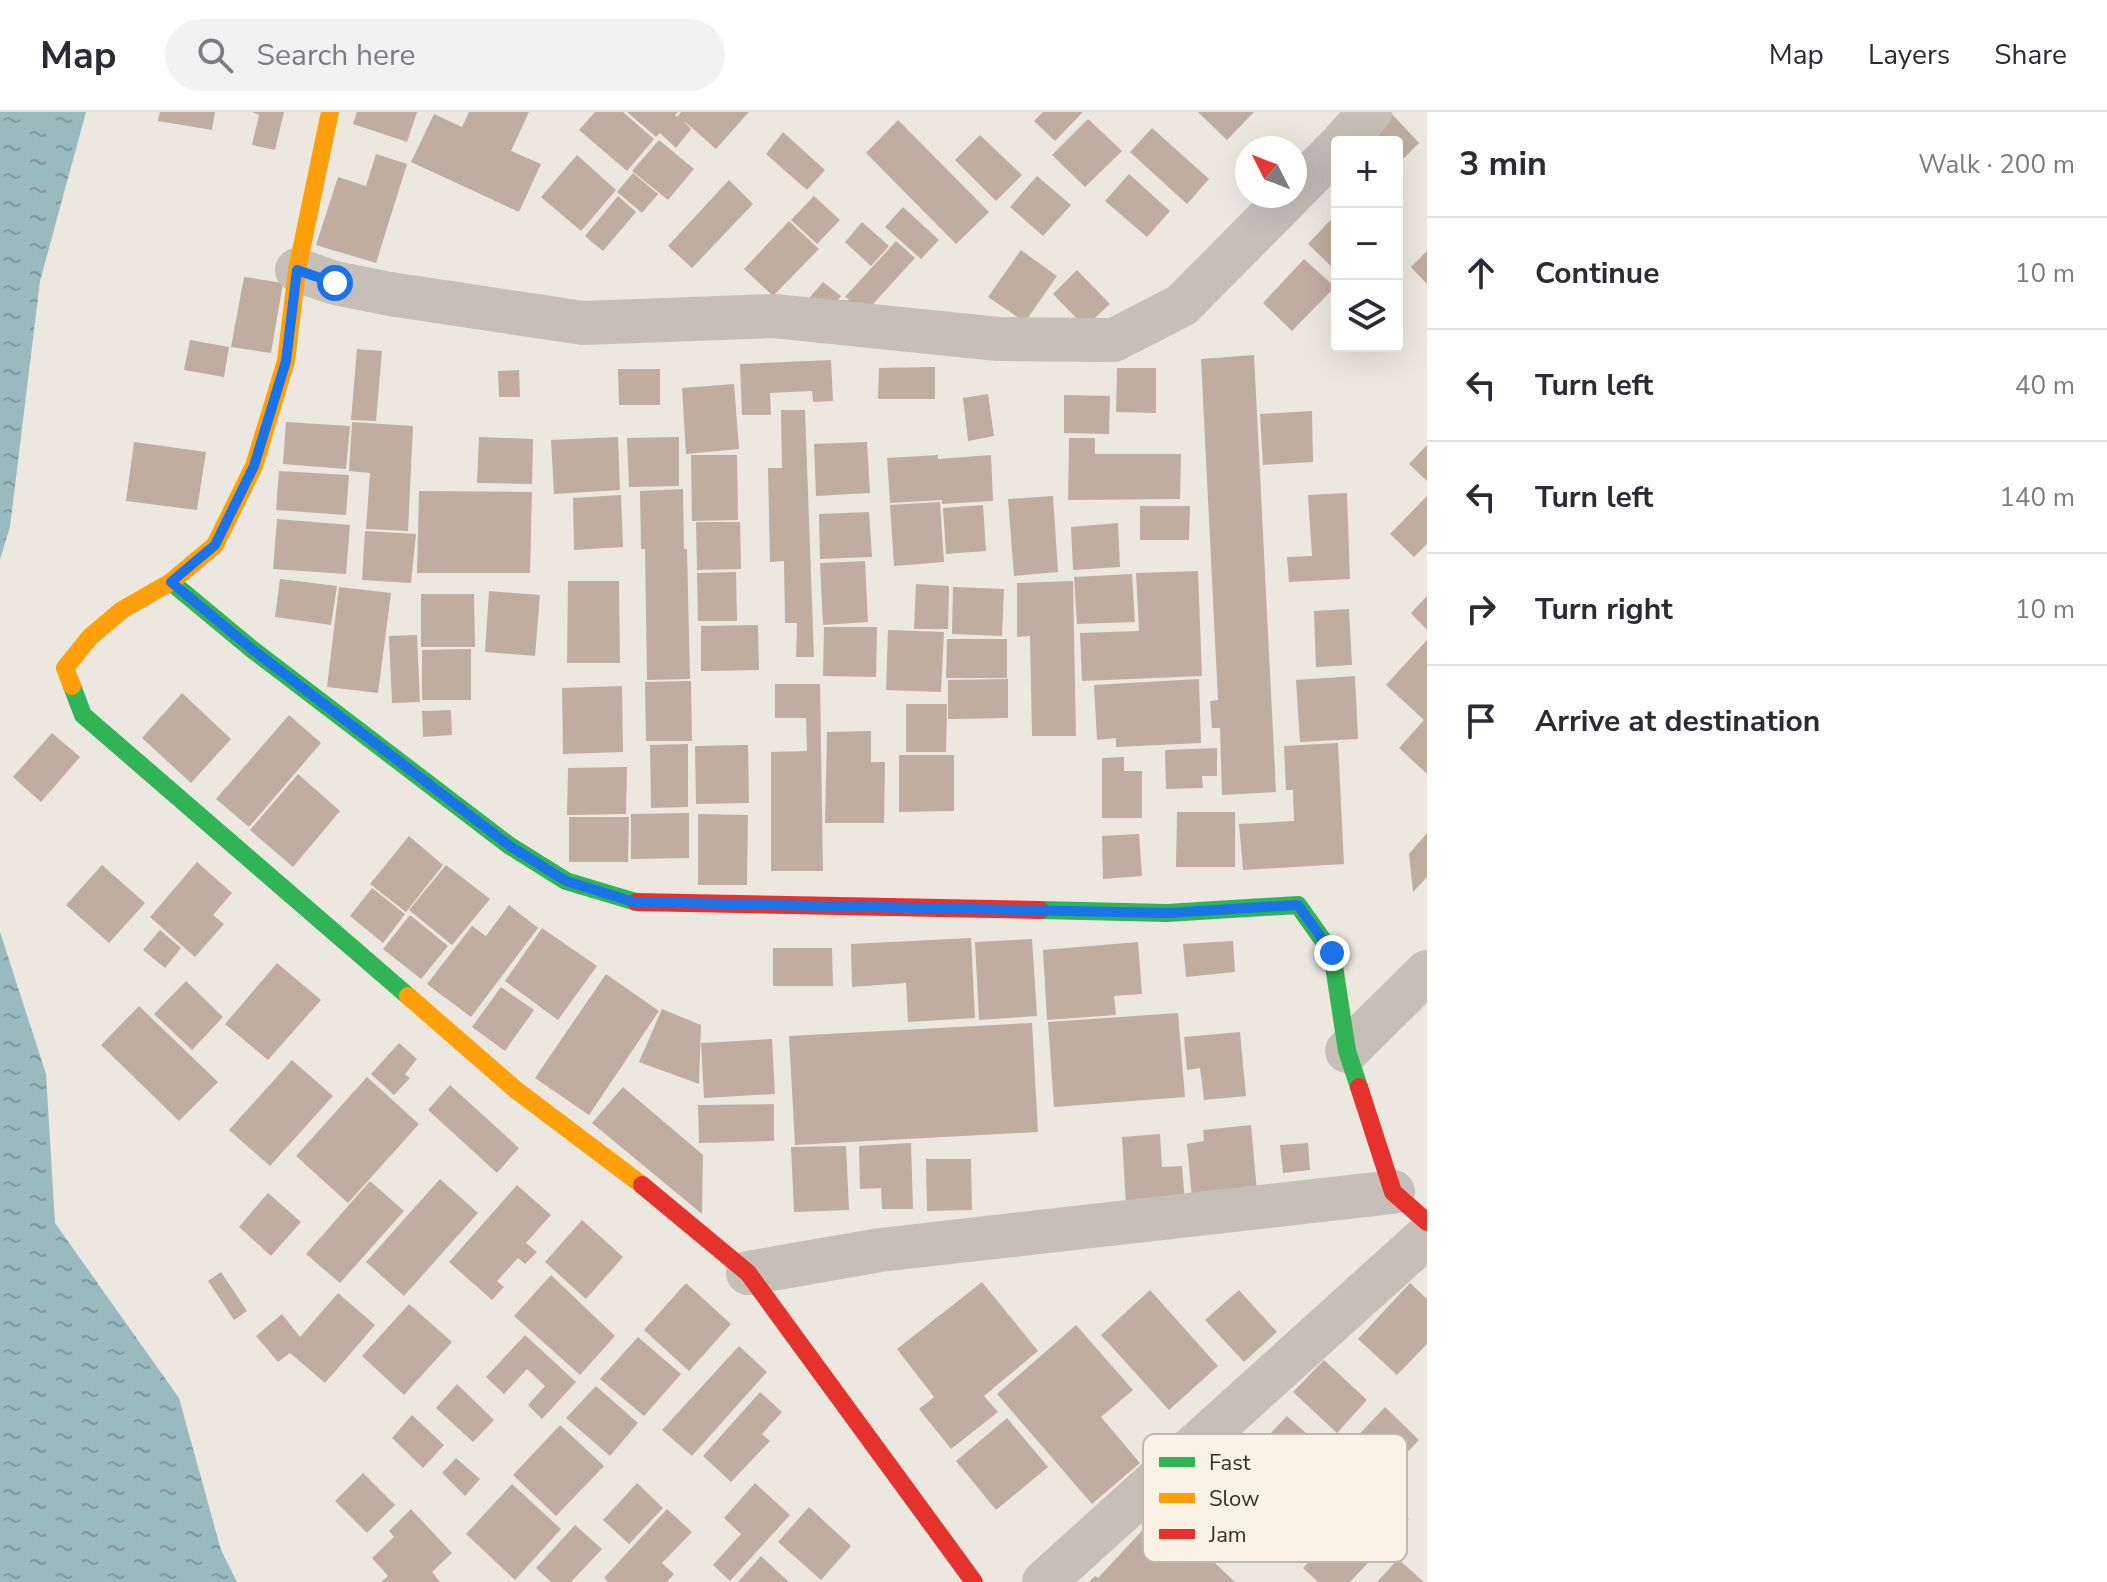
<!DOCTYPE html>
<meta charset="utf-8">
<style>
:root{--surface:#fff;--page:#f2f2f3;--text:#2b2b33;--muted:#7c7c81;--line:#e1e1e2}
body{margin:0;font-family:"Nunito Sans",sans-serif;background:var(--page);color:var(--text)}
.controls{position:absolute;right:24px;top:24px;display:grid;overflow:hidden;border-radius:8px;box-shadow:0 8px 32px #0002}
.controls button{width:72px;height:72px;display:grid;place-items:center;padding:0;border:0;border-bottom:2px solid var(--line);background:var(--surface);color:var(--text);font:40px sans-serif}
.compass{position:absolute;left:1235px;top:24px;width:72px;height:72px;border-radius:50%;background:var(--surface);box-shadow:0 8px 32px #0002;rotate:312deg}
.stop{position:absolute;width:24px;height:24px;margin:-18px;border:6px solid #1a73e8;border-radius:50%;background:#fff}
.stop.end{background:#1a73e8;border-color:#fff;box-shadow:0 2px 8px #0008}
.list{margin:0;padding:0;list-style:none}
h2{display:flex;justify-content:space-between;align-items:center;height:104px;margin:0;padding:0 32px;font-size:34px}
h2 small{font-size:26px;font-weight:400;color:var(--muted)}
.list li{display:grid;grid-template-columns:52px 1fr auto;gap:24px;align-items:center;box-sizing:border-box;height:112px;padding:0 32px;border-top:2px solid var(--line)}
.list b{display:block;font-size:30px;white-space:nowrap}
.list em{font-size:26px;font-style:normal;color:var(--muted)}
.icon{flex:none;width:44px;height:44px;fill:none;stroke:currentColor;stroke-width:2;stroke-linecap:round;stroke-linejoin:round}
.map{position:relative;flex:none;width:1427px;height:1470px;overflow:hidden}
header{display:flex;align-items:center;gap:48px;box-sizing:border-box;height:112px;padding:0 40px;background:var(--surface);border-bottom:2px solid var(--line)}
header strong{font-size:38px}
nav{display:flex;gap:44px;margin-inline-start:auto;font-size:28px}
.search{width:560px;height:72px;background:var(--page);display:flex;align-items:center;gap:20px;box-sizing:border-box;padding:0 28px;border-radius:44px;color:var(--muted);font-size:30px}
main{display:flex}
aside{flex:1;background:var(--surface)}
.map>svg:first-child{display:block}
</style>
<header>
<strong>Map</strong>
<div class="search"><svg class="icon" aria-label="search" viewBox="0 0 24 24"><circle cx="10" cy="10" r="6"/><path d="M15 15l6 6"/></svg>Search here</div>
<nav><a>Map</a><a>Layers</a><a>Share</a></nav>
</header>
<main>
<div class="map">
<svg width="1427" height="1470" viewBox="0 0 1427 1470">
<defs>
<pattern id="water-ripples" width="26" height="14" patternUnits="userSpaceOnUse" patternTransform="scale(2)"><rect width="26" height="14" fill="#99bbbf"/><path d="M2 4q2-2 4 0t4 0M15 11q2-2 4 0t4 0" fill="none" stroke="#7e989b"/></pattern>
</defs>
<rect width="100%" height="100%" fill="#ece8df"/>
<g fill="url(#water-ripples)">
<path d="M0,0H86L40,169L10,415L0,447Z"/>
<path d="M0,820L46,962L55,1111L179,1286L221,1438L237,1470H0Z"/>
</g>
<g fill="#c1ad9f">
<path d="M160,0H215L212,18L158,9Z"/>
<path d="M252,0H284L275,38L252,33L259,3Z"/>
<path d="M357,0H417L407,30L353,12Z"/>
<path d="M469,0H529L511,39L541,52L519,100L411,50L434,2L462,15Z"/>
<path d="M595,0H623L654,27L627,59L579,18Z"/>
<path d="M627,0H678L675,3L677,5L681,0H749L716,37L683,8L691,17L676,36L660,21L656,25Z"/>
<path d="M1043,0H1083L1055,29L1034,9Z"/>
<path d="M1198,0H1254L1227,28Z"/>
<path d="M1392,2L1419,31L1397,53V30H1364Z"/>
<path d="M1088,7L1122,39L1085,75L1052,43Z"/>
<path d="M898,8L989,100L956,132L866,41Z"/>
<path d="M1152,16L1209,67L1187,92L1130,40Z"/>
<path d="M783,20L825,58L807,78L766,42Z"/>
<path d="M980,23L1022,63L996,89L955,48Z"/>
<path d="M659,28L694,57L668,88L632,59Z"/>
<path d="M376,42L407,52L376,151L316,133L338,65L366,74Z"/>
<path d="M577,43L616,78L581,119L541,85Z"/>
<path d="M633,61L658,82L642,101L617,80Z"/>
<path d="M1129,62L1170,99L1147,125L1105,89Z"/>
<path d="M1037,64L1071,93L1043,124L1010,95Z"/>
<path d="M729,68L753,92L692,156L668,134Z"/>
<path d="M618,84L636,100L603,139L585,124Z"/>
<path d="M814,84L840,108L817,132L791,108Z"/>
<path d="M903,95L939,128L921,147L885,115Z"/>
<path d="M1337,101V160L1308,132Z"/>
<path d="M789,109L819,137L773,184L744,157Z"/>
<path d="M862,110L889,134L871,154L845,130Z"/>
<path d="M896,129L915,146L864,202L809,197L810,185L823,170L841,184L838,188H850L845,185Z"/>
<path d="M1021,138L1057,164L1025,210L988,185Z"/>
<path d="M1427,139V172L1411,155Z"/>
<path d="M1304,147L1335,175L1292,219L1263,191Z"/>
<path d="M1077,158L1110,192L1085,215L1053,182Z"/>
<path d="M244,165L283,171L271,241L231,235Z"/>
<path d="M190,228L229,235L224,265L184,258Z"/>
<path d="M357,237L382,239L376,309L351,308Z"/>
<path d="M1254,243L1276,680L1222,683L1220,616H1212L1210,589L1218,588L1201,247Z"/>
<path d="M831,248L833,289L813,290L812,279L770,281L771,303H742L740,252Z"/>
<path d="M935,255V287H878L879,256Z"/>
<path d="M1117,256H1156V301L1116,300Z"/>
<path d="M618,257H660V293H619Z"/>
<path d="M519,258L520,285H499L498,259Z"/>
<path d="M734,272L739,337L686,342L682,276Z"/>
<path d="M988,282L994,324L968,329L963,286Z"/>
<path d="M1064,283L1110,284L1109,322L1064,321Z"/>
<path d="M781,298H805L814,545H796L797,511H785L784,449L770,450L768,356H782Z"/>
<path d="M1312,299L1313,350L1263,353L1260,302Z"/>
<path d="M286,310L350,314L346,357L283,352Z"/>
<path d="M352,310L413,314L408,419L366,417L370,361L349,359Z"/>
<path d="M479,325L533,327L532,372L477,371Z"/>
<path d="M618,325L620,378L554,382L551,328Z"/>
<path d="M679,325V374L629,375L627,326Z"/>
<path d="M1069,326H1095V342H1181L1180,387L1068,388Z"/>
<path d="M134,330L206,340L197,398L126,389Z"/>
<path d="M867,330L870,381L816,384L814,332Z"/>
<path d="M1427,333V369L1409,352Z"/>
<path d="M691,343H737L738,408L692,409Z"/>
<path d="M938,343V347L991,343L993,389L942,392V388L890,391L887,346Z"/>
<path d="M279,359L349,363L346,403L276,398Z"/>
<path d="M683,377L684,437H687L690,567L647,568L645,437H641L640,379Z"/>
<path d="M419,379L532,380L530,461H417Z"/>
<path d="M1347,381L1350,467L1289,470L1287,445L1312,444L1308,383Z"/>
<path d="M621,383L623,435L574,438L573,386Z"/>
<path d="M1053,384L1058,460L1014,464L1008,387Z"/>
<path d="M1427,384V432L1414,445L1390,422Z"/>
<path d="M940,390L944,450L894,454L890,393Z"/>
<path d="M983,393L986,439L946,442L943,396Z"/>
<path d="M1140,394H1190L1189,428H1140Z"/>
<path d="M869,400L872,445L820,447L819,402Z"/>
<path d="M277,407L350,413L346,462L273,457Z"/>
<path d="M696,410H740L741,457L697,458Z"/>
<path d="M1118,411L1120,455L1073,458L1071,415Z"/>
<path d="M365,419L416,422L411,471L362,468Z"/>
<path d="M865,449L868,510L823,513L820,451Z"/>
<path d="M1198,459L1202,564L1082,569L1080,521L1139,519L1136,461Z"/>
<path d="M736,460L737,509H698L697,461Z"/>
<path d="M1132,462L1135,510L1077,512L1074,465Z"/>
<path d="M280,467L337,474L331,513L275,505Z"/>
<path d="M568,469H619L620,551H567Z"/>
<path d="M1073,469L1076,624H1032L1030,524L1017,525V471Z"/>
<path d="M916,472L949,474L948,517H914Z"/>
<path d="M339,475L391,481L378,581L327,575Z"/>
<path d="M953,475L1004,477L1002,524L952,522Z"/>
<path d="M489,479L540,483L535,544L485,540Z"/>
<path d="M421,482H474L475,535H421Z"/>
<path d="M1427,484V518L1411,501Z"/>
<path d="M1349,497L1352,553L1316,555L1314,499Z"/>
<path d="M758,513L759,558L701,559V514Z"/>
<path d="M824,515H877L876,565L823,564Z"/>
<path d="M888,518L944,520L941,580L886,578Z"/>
<path d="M417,523L420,590L392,591L389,524Z"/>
<path d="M947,527H1007V566H946Z"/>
<path d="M1427,528V662L1399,636L1424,608L1386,573Z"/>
<path d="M471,537V588H422V538Z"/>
<path d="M1355,564L1358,627L1300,630L1296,568Z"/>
<path d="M1008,567V606L948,607V568Z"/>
<path d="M1199,567L1201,631L1116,635V626L1097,628L1094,573Z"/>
<path d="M691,569L692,629H646L645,570Z"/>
<path d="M775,572H820L823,759H771V640L807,639L806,606H775Z"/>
<path d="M622,574L623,640L563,642L562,576Z"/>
<path d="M182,581L231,627L191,671L142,626Z"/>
<path d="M906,592H947L946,640H906Z"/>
<path d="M451,598L452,623L423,625L422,599Z"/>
<path d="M289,603L321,631L249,715L216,687Z"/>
<path d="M871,619V650H885L884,711H825L827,620Z"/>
<path d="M52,621L80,645L41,690L13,665Z"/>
<path d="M1338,631L1344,752L1243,758L1239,712L1294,709L1293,678H1286L1284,634Z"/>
<path d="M688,632V695L651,696L650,633Z"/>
<path d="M748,633L749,691L696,692L695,634Z"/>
<path d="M1217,636V664H1202L1203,676L1166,677L1165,638Z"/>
<path d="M899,643H954V699L899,700Z"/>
<path d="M1124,645V659H1142V706H1102V646Z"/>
<path d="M627,655L626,702L567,703L568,656Z"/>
<path d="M298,662L340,699L293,755L250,718Z"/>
<path d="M1177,700H1235V755H1176Z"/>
<path d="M689,701V746L631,747V702Z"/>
<path d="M698,702L748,703L747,773H698Z"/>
<path d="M569,705H629L628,750H569Z"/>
<path d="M1427,721V765L1413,780L1409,742Z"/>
<path d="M1139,722L1142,764L1103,767L1102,724Z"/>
<path d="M409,724L443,753L406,800L370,772Z"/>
<path d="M197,750L232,781L213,803L224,812L195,845L150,805Z"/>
<path d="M102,753L145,791L109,831L66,793Z"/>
<path d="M446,753L490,787L452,833L409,798Z"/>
<path d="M372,776L405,802L383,831L350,804Z"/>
<path d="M509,793L538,816L471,905L427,872L472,814L486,824Z"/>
<path d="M410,803L448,834L421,867L383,837Z"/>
<path d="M542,816L597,854L558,908L505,869Z"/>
<path d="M160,818L181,836L165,856L143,838Z"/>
<path d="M971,826L975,906L908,910L906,871L852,875L851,832Z"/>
<path d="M1032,827L1037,904L979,908L975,830Z"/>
<path d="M1233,829L1235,860L1186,865L1183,832Z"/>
<path d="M1138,830L1142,882L1114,884L1116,903L1047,908L1043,838Z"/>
<path d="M773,836H832L833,874H773Z"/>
<path d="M277,851L321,888L268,948L225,912Z"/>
<path d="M606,862L659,899L589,1003L535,966Z"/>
<path d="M186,869L223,905L192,938L154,902Z"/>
<path d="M501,875L534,898L505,939L472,915Z"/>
<path d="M139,894L218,970L179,1009L101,933Z"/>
<path d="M662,897L701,913L699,972L639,950Z"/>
<path d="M1178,901L1185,985L1054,995L1048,910Z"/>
<path d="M1032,911L1038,1020L795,1033L789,924Z"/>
<path d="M1240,920L1246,984L1204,988L1200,956L1187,958L1184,925Z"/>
<path d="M772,927L775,982L704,986L701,931Z"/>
<path d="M399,931L417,947L405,962L410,966L394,983L371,962Z"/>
<path d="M292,948L333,984L270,1054L229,1018Z"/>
<path d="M367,965L419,1012L348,1091L296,1044Z"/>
<path d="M450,973L519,1036L497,1061L428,998Z"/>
<path d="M623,975L703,1043L702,1102L592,1011Z"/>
<path d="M774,992V1029L699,1031L698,993Z"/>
<path d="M1251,1013L1257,1080L1192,1086L1187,1032L1204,1029L1203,1018Z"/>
<path d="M1160,1022L1162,1055L1182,1054L1185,1090L1126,1094L1122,1025Z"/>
<path d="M911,1031L913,1097H882L881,1076L860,1077L859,1034Z"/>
<path d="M1308,1031L1310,1058L1283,1061L1280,1033Z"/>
<path d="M846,1034L849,1098L794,1100L791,1035Z"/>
<path d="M926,1047H971L972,1098L927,1099Z"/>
<path d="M440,1067L478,1101L404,1184L366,1150Z"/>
<path d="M370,1069L404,1099L340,1171L306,1142Z"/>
<path d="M517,1073L551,1103L526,1131L537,1140L525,1152L518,1146L497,1169L504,1175L492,1188L449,1150Z"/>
<path d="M268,1081L301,1110L271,1144L239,1115Z"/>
<path d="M582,1108L623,1145L586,1187L545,1150Z"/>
<path d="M221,1160L247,1199L234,1208L208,1169Z"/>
<path d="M551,1163L615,1224L580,1263L514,1204Z"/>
<path d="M982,1170L1038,1239L984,1284L998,1300L951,1337L919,1297L934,1285L897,1237Z"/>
<path d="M686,1171L731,1212L689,1259L644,1218Z"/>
<path d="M1410,1171L1427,1187V1232L1397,1263L1358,1227Z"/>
<path d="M1150,1178L1218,1254L1169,1298L1101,1223Z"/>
<path d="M1239,1178L1277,1220L1244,1250L1205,1208Z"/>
<path d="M338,1181L375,1213L325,1271L290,1241L278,1250L256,1224L282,1202L300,1225Z"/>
<path d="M409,1192L452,1230L404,1283L362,1244Z"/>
<path d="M1076,1213L1133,1278L1101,1305L1140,1351L1092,1392L997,1282Z"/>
<path d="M525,1223L576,1270L542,1307L528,1293L545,1274L527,1257L504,1282L486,1265Z"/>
<path d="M638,1225L681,1262L644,1304L600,1267Z"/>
<path d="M739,1234L767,1260L692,1344L662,1318Z"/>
<path d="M1324,1248L1367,1288L1337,1321L1293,1280Z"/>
<path d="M457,1272L494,1308L473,1330L436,1296Z"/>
<path d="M596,1274L638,1311L610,1344L566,1306Z"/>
<path d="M760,1280L782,1300L762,1322L770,1329L731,1370L703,1344Z"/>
<path d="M1385,1295L1419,1328L1331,1421L1296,1389Z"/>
<path d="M412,1303L444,1333L423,1356L392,1326Z"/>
<path d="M1287,1304L1317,1331L1284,1366L1255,1338Z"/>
<path d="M1007,1306L1048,1355L996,1398L956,1349Z"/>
<path d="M560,1313L604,1354L556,1404L513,1363Z"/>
<path d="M1231,1338L1263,1368L1198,1435L1235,1470H1089L1095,1464L1098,1466L1151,1409L1158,1415Z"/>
<path d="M456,1346L480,1367L465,1384L442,1361Z"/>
<path d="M363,1361L395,1393L367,1421L335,1389Z"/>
<path d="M637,1371L663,1396L629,1432L603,1408Z"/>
<path d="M755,1371L790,1403L730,1469L713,1453L741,1422L724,1406Z"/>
<path d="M512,1372L561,1417L515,1468L466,1422Z"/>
<path d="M1377,1377L1409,1407L1350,1470H1318L1303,1456Z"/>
<path d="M809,1395L851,1434L821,1468L778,1430Z"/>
<path d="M411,1397L452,1441L432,1460L440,1470H381L388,1464L372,1446L394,1425L389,1419Z"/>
<path d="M667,1397L692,1420L662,1451L674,1462L667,1470H608L604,1466Z"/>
<path d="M575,1413L602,1437L571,1470H551L536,1456Z"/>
<path d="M761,1444L789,1470H738Z"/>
<path d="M1398,1447L1424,1470H1377Z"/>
</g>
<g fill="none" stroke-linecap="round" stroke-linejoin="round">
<g stroke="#c5bfb8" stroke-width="44">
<path d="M1343,30L1370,0"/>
<path d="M1295,79L1337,36"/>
<path d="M297,158L335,171L390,182L583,211L774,204L998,227L1114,228L1182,193L1290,84"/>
<path d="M1347,939L1427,860"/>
<path d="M748,1161L880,1138L1393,1080"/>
<path d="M1044,1470L1427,1124"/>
</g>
<g stroke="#30b455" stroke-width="18">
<path d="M171,470L253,538L510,734L566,769L636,790"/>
<path d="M72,574L83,603L408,884"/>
<path d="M1040,798L1167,801L1298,793L1332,841L1347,939L1359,975"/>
</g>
<g stroke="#ff9f0a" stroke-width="18">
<path d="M72,574L65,556L90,525L122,498L171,470L215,433L254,354L286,249L297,158L330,0"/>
<path d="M408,884L516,978L642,1073"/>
</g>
<g stroke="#e5322d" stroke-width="18">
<path d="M636,790L1040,798"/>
<path d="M1359,975L1393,1080L1427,1110"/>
<path d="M642,1073L748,1161L974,1470"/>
</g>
</g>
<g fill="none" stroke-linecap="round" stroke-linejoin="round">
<path stroke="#1a73e8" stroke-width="10" d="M335,171L297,158L286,249L254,354L215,433L171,470L253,538L510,734L566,769L634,790L1167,801L1298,793L1332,841"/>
</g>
<rect x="1143" y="1322" width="264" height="128" rx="12" fill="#faf3e5" stroke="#bfb8ac" stroke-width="2"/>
<rect x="1159" y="1345" width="36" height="10" fill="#30b455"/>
<rect x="1159" y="1381" width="36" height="10" fill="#ff9f0a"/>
<rect x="1159" y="1417" width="36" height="10" fill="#e5322d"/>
<g font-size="22" fill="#362d26">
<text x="1209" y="1358">Fast</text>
<text x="1209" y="1394">Slow</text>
<text x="1209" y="1430">Jam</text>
</g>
</svg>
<div class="controls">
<button>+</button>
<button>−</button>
<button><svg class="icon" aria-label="layers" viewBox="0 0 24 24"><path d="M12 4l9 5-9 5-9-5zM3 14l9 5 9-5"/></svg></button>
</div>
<svg class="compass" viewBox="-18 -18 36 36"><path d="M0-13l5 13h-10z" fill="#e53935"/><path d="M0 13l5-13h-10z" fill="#7c7c81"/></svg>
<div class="stop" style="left:335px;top:171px"></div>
<div class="stop end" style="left:1332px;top:841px"></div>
</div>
<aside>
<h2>3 min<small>Walk · 200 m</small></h2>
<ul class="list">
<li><svg class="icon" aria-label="ahead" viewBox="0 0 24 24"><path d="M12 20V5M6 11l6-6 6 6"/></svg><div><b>Continue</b></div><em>10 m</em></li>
<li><svg class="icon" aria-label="left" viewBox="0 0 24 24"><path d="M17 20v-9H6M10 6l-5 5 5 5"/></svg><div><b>Turn left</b></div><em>40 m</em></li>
<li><svg class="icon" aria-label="left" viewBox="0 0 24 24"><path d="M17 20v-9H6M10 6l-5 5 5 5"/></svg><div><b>Turn left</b></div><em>140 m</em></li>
<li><svg class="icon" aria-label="right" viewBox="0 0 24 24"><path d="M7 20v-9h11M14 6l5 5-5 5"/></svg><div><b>Turn right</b></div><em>10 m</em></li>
<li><svg class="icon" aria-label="arrive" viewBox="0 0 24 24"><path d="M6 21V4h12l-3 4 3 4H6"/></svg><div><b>Arrive at destination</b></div></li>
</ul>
</aside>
</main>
